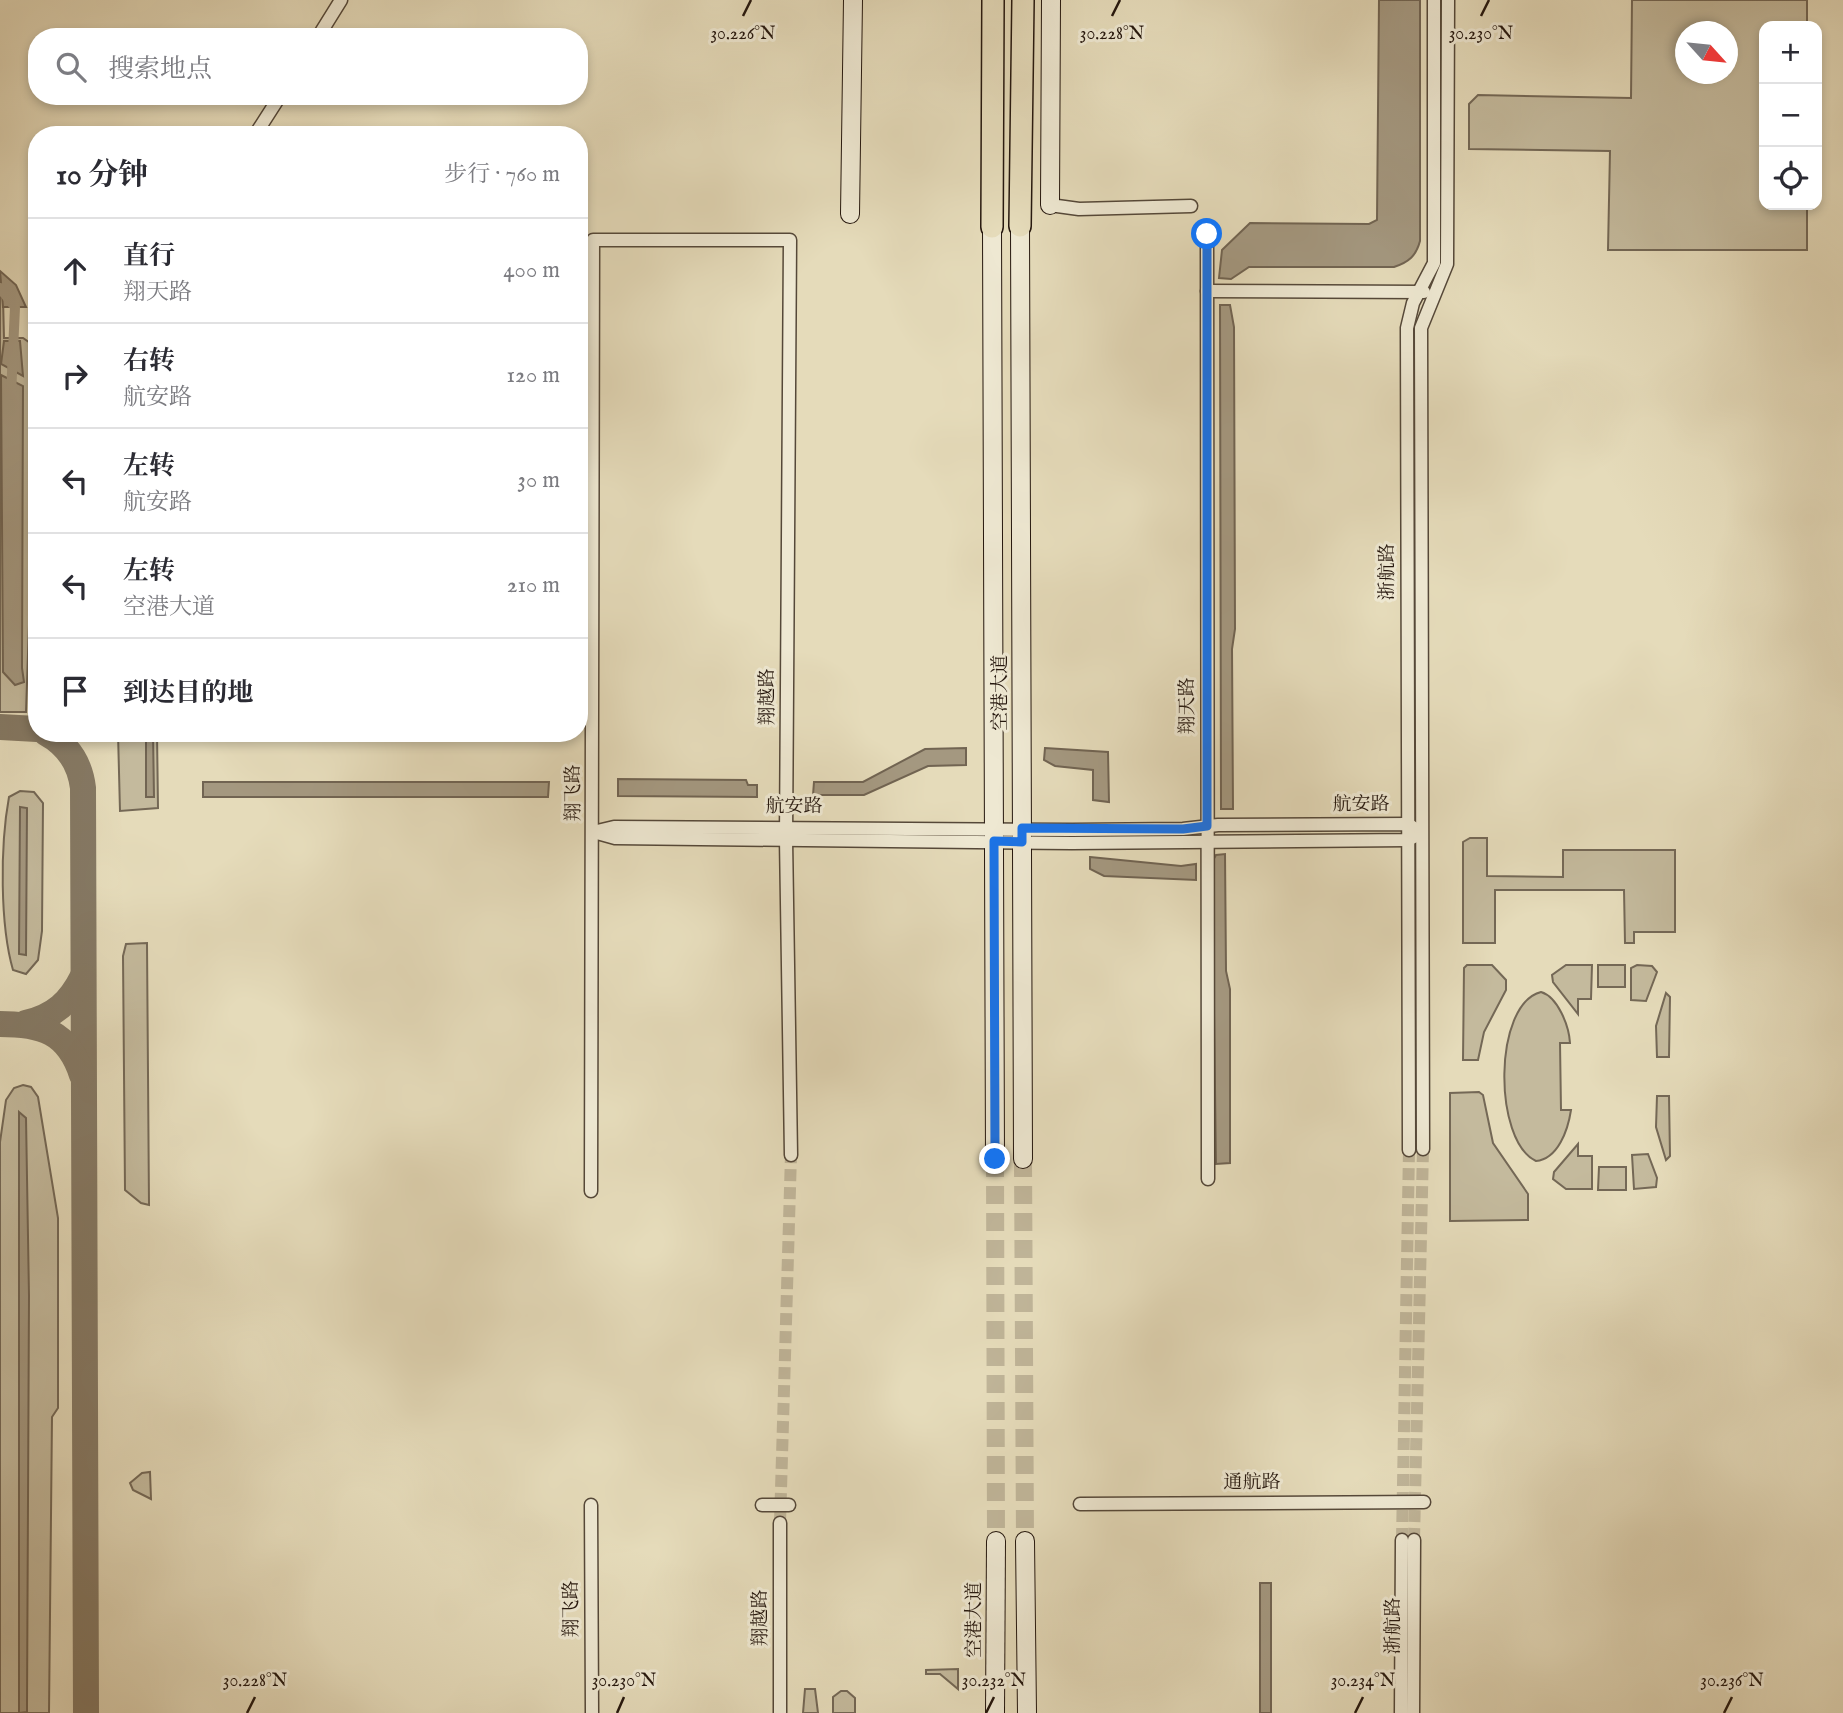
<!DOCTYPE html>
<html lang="zh">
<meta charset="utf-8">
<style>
:root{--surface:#fff;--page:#f7f7f7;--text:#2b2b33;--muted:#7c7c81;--line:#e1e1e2}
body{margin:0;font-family:"IM FELL English","Noto Serif SC",serif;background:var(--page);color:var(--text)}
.controls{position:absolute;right:21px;top:21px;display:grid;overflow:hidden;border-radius:14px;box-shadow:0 4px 10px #0003}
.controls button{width:63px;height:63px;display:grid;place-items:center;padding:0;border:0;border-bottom:2px solid var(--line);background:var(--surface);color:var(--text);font:35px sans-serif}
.compass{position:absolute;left:1675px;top:21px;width:63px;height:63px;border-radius:50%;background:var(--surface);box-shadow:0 4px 10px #0003;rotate:117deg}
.stop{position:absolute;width:21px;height:21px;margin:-16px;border:5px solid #1a73e8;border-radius:50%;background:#fff}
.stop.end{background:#1a73e8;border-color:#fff;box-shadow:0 2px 7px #0008}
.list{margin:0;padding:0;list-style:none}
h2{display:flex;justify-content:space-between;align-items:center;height:91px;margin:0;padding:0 28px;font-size:30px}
h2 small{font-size:23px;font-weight:400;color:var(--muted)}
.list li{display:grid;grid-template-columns:46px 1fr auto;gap:21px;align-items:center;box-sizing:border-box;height:105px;padding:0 28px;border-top:2px solid var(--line)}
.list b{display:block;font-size:26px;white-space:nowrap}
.list p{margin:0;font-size:23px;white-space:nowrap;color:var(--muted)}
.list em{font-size:23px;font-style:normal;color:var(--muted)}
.icon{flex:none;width:38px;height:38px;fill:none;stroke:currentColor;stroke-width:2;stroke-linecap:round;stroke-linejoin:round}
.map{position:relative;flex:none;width:1843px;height:1713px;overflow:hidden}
.search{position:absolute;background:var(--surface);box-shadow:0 4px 10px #0003;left:28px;top:28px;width:560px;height:77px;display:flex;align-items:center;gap:18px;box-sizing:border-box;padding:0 24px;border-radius:28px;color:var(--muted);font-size:26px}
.panel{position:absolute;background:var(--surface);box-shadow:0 4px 10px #0003;left:28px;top:126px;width:560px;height:616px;border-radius:28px}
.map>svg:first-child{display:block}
</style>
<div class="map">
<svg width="1843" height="1713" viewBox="0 0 1843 1713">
<rect width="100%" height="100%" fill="#e5dbba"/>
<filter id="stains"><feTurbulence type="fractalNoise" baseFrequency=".00286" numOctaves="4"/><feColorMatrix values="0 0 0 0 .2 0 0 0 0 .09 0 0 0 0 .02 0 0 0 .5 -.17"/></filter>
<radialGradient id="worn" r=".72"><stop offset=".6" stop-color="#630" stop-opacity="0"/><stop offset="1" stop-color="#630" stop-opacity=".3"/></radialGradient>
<g fill="#c4ba9d" stroke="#746856" stroke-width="2" fill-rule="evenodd">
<path d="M1632,0H1807V26H1764V205H1807V250H1608L1610,151L1469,149V104L1478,95L1631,98ZM1686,32H1728V74H1686Z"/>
<path d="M0,295L3,298L4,338H23L33,345V378L37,393L26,712H0Z"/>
<path d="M118,733H157L158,808L120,811Z"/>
<path d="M20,791L34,792L43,803L42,931L38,960L26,974L13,970C0,925 0,846 9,797Z"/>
<path d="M1470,838H1487V876L1563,877V850H1675V932H1634V943H1625L1624,890H1495V943H1463V842Z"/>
<path d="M147,943L149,1205L141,1203L125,1190L123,956L126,944Z"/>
<path d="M1467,965H1492L1506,980V990L1484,1032L1478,1060H1463L1464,968Z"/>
<path d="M1566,965H1592L1591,999H1578V1014L1553,982L1552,975Z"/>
<rect x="1598" y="965" width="27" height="22"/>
<path d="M1637,965L1652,966L1657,972L1646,1001L1631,1000V968Z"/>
<path d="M1541,992C1558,997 1569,1026 1570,1043H1560L1561,1110H1571C1568,1130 1558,1159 1536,1161C1493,1141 1493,1004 1541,992Z"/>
<path d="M1666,993L1670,997L1669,1057H1657L1656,1026Z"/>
<path d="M23,1085L31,1087L38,1097L58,1218V1408L52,1417L49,1713H0V1142L6,1100L14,1088Z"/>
<path d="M1479,1092L1483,1095L1493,1143L1528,1194V1220L1450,1221V1093Z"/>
<path d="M1657,1096H1669L1670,1156L1666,1160L1656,1127Z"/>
<path d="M1578,1144V1156H1592V1189H1566L1553,1179L1554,1172Z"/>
<path d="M1648,1154L1657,1178L1656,1187L1634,1189L1632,1155Z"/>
<path d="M1599,1167H1626V1190H1598Z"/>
<path d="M150,1472L151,1499L133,1490L130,1483L142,1473Z"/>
<path d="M958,1669V1689L940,1674H926V1670Z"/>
<path d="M805,1689H815L818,1713H803Z"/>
<path d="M841,1691H847L855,1698V1713H833V1697Z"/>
</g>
<g fill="#a49880" stroke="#716452" stroke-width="2">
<path d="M1379,0H1420V241C1416,256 1409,262 1394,267H1249L1231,279L1219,278L1222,250L1250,223L1369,224L1377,220Z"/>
<path d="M0,271L16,285L26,307H3Z"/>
<path d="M1220,305H1230L1234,327L1235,629L1232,649L1233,809H1221Z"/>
<path d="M4,341H20L23,376L1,364Z"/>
<path d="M1,375L23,386L22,668L24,682L15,685L3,672Z"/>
<path d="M146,733H153L154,797H146Z"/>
<path d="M966,748V765L928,766L864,795H813L814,782H863L925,749Z"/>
<path d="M1045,748L1108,752L1109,802L1093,800V770L1055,766L1044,760Z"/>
<path d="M618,779L746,780L748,785H757V797L618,796Z"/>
<path d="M203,782H549L548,797H203Z"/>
<path d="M20,807L27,808L26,955L19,954Z"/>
<path d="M1225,854L1226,971L1230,989V1163L1216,1164L1212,862L1216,855Z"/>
<path d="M1090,857L1181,866L1196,864V880L1104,876L1090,869Z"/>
<path d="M19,1112L26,1118L29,1296L27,1705V1712L19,1713Z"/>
<rect x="1260" y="1583" width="11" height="130"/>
</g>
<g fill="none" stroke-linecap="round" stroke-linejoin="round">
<path stroke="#a49880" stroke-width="10" d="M0,288L15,307L11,395"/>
<g stroke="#857964" stroke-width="26">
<path d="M0,727L37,729"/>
<path d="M46,733C68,745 80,763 83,788L86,1713"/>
<path d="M26,1023C55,1016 70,1002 83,976"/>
<path d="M0,1024C41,1024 68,1031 82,1075"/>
</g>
<g stroke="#bfb498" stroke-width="12" stroke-dasharray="12 6" stroke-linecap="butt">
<path d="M780,1523L791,1155"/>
<path d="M1402,1540L1409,1150"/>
<path d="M1414,1540L1423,1149"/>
</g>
<g stroke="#bfb498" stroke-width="18" stroke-dasharray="18 9" stroke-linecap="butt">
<path d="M995,1159L996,1541"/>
<path d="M1023,1159L1025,1541"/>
</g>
<defs>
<g id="street">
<path d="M318,37L341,0"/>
<path d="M255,135L280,96"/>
<path d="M1050,205L1079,209L1191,206"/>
<path d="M1207,234L1208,1179"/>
<path d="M1207,291L1424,292"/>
<path d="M593,832L614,827L1072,830L1183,829L1218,825L1408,824L1414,828"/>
<path d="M597,833L615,838L1072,843L1408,840L1414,837"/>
<path d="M1423,1149L1421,328L1447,264L1448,0"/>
<path d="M1409,1150L1407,328L1413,303L1434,263V0"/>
<path d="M591,1191L593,240H790L786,839L791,1155"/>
<path d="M1080,1504L1424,1502"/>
<path d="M591,1505L592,1713"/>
<path d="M762,1505H789"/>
<path d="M780,1523V1713"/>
<path d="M1401,1713L1402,1540"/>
<path d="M1413,1713L1414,1540"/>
</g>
<g id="secondary">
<path d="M1050,205L1051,0"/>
<path d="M850,214L853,0"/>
<path d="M1020,226L1023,1159"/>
<path d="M992,227L995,1159"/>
<path d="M1025,1541L1027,1713"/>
<path d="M995,1713L996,1541"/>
</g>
<g id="highway">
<path d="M1020,226L1023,0"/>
<path d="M992,227L993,0"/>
</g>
</defs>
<use href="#street" stroke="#554839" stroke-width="15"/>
<use href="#secondary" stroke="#25170e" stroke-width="20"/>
<use href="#highway" stroke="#25170e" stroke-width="24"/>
<use href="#street" stroke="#eee8d2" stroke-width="12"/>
<use href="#secondary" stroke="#eee8d2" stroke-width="18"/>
<use href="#highway" stroke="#e5dbba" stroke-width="21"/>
</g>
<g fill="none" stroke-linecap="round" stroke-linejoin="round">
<path stroke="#1a73e8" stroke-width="9" d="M995,1159L994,841L1022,842V828L1183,829L1207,826V234"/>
</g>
<path fill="none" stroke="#25170e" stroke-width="2.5" d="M743,16L751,0M1112,16L1120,0M1481,16L1489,0M247,1713L255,1697M617,1713L624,1697M986,1713L994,1697M1355,1713L1363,1697M1724,1713L1732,1697"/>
<g text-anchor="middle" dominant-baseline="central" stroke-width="6" stroke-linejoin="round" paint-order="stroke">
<g font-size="19" fill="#25170e" stroke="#eee8d2">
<text transform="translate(1388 572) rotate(-90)">浙航路</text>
<text transform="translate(1001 693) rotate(-90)">空港大道</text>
<text transform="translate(768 697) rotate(-90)">翔越路</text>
<text transform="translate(1188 706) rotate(-90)">翔天路</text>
<text transform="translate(574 793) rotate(-90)">翔飞路</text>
<text x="1361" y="805">航安路</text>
<text x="794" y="807">航安路</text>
<text x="1252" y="1483">通航路</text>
<text transform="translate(572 1609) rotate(-90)">翔飞路</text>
<text transform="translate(761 1618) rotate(-90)">翔越路</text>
<text transform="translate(975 1620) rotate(-90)">空港大道</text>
<text transform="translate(1394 1626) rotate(-90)">浙航路</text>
</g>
</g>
<g font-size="18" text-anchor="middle" fill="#25170e" stroke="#eee8d2" stroke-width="6" stroke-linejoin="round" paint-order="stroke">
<text x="743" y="39">30.226°N</text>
<text x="1112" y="39">30.228°N</text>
<text x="1481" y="39">30.230°N</text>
<text x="255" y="1686">30.228°N</text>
<text x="624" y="1686">30.230°N</text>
<text x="994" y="1686">30.232°N</text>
<text x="1363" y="1686">30.234°N</text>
<text x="1732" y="1686">30.236°N</text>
</g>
<rect width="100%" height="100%" filter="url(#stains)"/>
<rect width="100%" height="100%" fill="url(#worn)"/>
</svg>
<div class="controls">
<button>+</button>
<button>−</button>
<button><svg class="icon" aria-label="locate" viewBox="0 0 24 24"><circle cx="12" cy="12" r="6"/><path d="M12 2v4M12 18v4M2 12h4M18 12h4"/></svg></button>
</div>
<svg class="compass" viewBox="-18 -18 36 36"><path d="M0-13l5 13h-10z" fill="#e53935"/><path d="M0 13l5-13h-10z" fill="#7c7c81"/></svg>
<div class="stop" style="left:1207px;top:234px"></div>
<div class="stop end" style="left:995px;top:1159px"></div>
<div class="search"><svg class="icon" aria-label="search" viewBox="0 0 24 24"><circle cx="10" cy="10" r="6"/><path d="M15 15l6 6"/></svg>搜索地点</div>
<section class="panel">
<h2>10 分钟<small>步行 · 760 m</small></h2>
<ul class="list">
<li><svg class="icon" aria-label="ahead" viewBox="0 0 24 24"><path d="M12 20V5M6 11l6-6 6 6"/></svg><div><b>直行</b><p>翔天路</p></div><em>400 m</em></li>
<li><svg class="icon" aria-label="right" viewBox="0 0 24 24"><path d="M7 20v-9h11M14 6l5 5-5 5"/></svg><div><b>右转</b><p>航安路</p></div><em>120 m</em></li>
<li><svg class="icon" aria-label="left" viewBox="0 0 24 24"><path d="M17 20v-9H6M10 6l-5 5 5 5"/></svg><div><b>左转</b><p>航安路</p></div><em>30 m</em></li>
<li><svg class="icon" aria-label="left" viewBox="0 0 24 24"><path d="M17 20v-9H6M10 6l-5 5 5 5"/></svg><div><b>左转</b><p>空港大道</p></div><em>210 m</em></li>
<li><svg class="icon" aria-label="arrive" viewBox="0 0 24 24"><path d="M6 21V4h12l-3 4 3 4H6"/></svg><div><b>到达目的地</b></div></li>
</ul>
</section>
</div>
